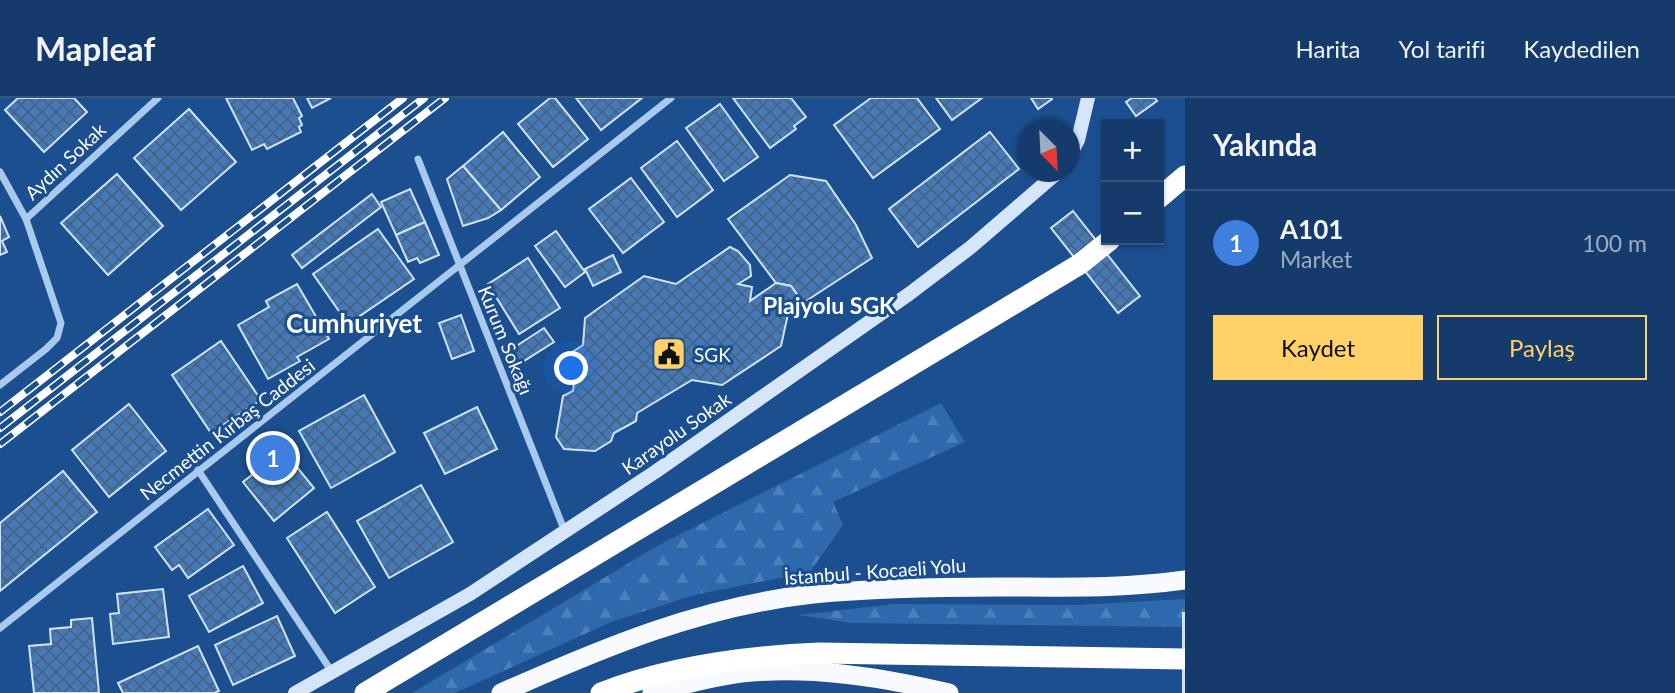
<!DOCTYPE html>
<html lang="tr">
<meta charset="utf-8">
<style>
:root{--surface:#143b6b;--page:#214673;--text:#f1f3f6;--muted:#9dadc1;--line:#33557e;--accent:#ffd166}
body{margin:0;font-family:Lato,sans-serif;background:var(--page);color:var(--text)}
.controls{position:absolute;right:21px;top:21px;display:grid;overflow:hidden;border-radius:0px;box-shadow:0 2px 5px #0004}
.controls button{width:63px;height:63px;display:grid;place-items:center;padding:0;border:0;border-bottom:2px solid var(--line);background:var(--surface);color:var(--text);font:35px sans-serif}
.compass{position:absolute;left:1017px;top:21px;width:63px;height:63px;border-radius:50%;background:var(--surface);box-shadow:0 2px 5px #0004;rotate:156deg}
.you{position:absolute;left:572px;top:271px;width:24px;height:24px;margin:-18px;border:5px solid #fff;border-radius:50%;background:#1a73e8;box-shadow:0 0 0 10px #1a73e833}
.badge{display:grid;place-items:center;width:46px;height:46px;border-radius:50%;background:var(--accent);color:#fff;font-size:23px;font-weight:700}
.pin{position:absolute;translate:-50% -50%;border:4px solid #fff;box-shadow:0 2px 7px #0006}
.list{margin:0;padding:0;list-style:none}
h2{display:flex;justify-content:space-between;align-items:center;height:91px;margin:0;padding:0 28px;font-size:30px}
h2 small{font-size:23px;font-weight:400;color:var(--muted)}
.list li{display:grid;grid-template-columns:46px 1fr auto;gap:21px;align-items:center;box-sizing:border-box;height:105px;padding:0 28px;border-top:2px solid var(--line)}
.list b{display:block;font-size:26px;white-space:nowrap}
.list p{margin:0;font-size:23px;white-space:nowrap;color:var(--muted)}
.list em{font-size:23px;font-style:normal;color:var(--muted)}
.actions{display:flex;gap:14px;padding:21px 28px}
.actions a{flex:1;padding:16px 0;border:2px solid var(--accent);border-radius:0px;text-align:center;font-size:24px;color:var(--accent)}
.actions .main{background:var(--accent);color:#111}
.map{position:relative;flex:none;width:1185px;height:595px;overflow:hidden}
header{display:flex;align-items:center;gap:42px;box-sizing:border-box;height:98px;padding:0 35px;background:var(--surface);border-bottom:2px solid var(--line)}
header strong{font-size:33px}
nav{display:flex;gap:38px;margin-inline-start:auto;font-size:24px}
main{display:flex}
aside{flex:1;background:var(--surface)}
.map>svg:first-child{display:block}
</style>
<header>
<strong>Mapleaf</strong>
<nav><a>Harita</a><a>Yol tarifi</a><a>Kaydedilen</a></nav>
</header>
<main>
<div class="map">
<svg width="1185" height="595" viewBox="0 0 1185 595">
<defs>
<pattern id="forest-firs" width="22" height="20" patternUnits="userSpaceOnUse" patternTransform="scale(1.75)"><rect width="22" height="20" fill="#2e69ad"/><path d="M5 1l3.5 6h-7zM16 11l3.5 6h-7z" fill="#4d80b9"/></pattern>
<pattern id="building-cross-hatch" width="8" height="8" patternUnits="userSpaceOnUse" patternTransform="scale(1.75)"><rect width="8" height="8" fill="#4478b7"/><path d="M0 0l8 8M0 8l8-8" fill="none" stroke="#486282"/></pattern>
</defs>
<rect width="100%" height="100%" fill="#1b4f8f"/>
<g fill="url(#forest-firs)">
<path d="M941,305L965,344L833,404L843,427L810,474L694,497L611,524L455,595H412L657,448Z"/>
<path d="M1185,501V529L852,525L799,517L894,506L1077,507Z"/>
</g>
<g fill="url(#building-cross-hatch)" stroke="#cfe3fa" stroke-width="2">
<path d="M18,0H74L87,14L44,54L5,12Z"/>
<path d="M226,0H293L302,18L299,20L302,27L299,29L301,34L267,51L264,46L252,52Z"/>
<path d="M307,0H331L312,10Z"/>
<path d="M550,0H555L588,41L553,69L518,26Z"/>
<path d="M576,0H642L601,32Z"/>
<path d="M733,0H791L806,19L794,28L796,31L770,50Z"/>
<path d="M871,0H917L940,31L873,80L834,27Z"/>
<path d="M936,0H982L952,22Z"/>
<path d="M1031,0H1051L1052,1L1038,11Z"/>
<path d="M1132,0H1155L1157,3L1136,18L1126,4Z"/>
<path d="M720,6L758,59L724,83L686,30Z"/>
<path d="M189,11L236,64L181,112L134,60Z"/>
<path d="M503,34L540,79L501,112L463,68Z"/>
<path d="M990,34L1019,71L918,149L889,111Z"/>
<path d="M677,43L713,92L677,119L641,70Z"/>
<path d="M463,68L501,112L488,120L463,128L447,81Z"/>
<path d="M117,76L163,128L108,177L61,125Z"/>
<path d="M790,77L826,83L856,127L872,160L803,205L791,188L776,185L728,121Z"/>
<path d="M631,80L664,124L623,155L589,111Z"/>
<path d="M410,91L425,124L396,137L381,104Z"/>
<path d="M372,96L381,109L302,170L292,157Z"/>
<path d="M1073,113L1140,198L1118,215L1051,130Z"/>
<path d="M0,118L9,139L2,143L7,154L0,157Z"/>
<path d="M425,124L439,157L420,165L417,160L408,164L396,137Z"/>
<path d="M378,131L414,181L348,226L313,176Z"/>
<path d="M556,133L585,174L565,189L535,148Z"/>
<path d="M730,149L738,153L750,167L751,178L738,186L752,189L750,203L776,185L791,188L803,205L788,216L781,248L722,287L692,282L637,315L636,323L614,335L611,343L595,353L564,351L556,339L563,298L573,293L575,275L557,264L583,247L585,220L644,178L676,186Z"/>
<path d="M613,157L621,174L593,188L585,171Z"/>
<path d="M528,160L560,210L519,236L488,186Z"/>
<path d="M297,186L329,241L297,259L300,263L268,281L238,227L269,209L266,203Z"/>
<path d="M461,217L474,253L452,261L439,225Z"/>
<path d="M544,230L554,244L516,268L507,254Z"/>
<path d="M221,243L261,302L211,335L172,277Z"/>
<path d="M364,297L395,354L331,390L299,333Z"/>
<path d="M129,306L166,353L109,399L72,352Z"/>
<path d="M477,309L497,351L445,376L424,335Z"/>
<path d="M283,352L314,390L274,423L243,384Z"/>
<path d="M63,373L97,414L0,493V425Z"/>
<path d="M421,387L453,444L389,480L357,423Z"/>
<path d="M208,411L234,447L188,480L179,467L172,472L155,449Z"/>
<path d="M327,414L375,489L335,515L287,440Z"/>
<path d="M243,468L263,505L209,534L189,498Z"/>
<path d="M163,491L169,539L113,546L110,516L119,515L117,496Z"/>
<rect x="1183" y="515" width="2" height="80"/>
<path d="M277,518L295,558L233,587L215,547Z"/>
<path d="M92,520L99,595H34L29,548L51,546L50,531L71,529V522Z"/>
<path d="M198,548L219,593L214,595H123L118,585Z"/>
</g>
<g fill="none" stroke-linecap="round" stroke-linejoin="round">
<g stroke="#a9c9ee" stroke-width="7">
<path d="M418,61L565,434"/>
<path d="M0,74L26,121L61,225L57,240L46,251L0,287"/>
<path d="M26,121L158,0"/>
<path d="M198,372L332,574"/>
<path d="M0,530L671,0"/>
</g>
<g stroke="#d6e6fa" stroke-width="14">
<path d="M1070,57L1078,42L1088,0"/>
<path d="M295,595L470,496L655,374L909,196L971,149L1058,74"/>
</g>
<g stroke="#f8faff" stroke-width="19">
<path d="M501,595C602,550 702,508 813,496C875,490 937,489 999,489C1061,489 1123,491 1185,482"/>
<path d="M652,595C681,587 711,579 741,575C811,568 881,579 949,595"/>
</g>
<g stroke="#fff" stroke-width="21">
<path d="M1159,100L1185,78"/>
<path d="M365,595L1080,166L1110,142"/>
<path d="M601,595C670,568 746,558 820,555L1185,561"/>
</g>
<defs>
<g id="rail">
<path d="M0,314L403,0"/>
<path d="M0,330L424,0"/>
<path d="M0,346L445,0"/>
</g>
</defs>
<use href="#rail" stroke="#fff" stroke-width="8"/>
<use href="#rail" stroke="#1b4f8f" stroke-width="5" stroke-dasharray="16" stroke-linecap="butt"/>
</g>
<defs>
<symbol id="civic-square" viewBox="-11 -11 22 22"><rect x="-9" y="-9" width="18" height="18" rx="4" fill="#ffd166" stroke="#1b4f8f"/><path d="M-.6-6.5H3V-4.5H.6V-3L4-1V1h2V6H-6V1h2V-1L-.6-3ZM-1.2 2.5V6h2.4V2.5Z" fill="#111"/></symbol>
</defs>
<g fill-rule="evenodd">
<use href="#civic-square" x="650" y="237" width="38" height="38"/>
</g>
<g text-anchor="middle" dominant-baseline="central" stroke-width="6" stroke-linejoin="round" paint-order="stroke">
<g font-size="19" fill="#fff" stroke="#1b4f8f">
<text transform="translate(65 63) rotate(-43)">Aydın Sokak</text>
<text transform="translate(506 242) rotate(68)">Kurum Sokağı</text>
<text transform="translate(227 331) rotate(-38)">Necmettin Kırbaş Caddesi</text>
<text transform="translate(676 335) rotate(-35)">Karayolu Sokak</text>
<text transform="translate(875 473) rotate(-4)">İstanbul - Kocaeli Yolu</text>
</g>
<g font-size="19" fill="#fff" stroke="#1b4f8f" text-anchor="start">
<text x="694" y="256">SGK</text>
</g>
<g font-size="23" font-weight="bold" fill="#fff" stroke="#1b4f8f">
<text x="829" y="207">Plajyolu SGK</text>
</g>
<g font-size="26" font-weight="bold" fill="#fff" stroke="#1b4f8f">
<text x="354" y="225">Cumhuriyet</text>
</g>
</g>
</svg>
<div class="controls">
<button>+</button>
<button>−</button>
</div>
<svg class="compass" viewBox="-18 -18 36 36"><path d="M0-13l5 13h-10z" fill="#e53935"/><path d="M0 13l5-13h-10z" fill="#9dadc1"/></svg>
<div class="you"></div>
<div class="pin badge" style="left:273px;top:360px;background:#3f7fe0">1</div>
</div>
<aside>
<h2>Yakında<small></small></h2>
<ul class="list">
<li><span class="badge" style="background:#3f7fe0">1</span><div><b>A101</b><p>Market</p></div><em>100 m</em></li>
</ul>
<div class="actions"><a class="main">Kaydet</a><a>Paylaş</a></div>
</aside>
</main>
